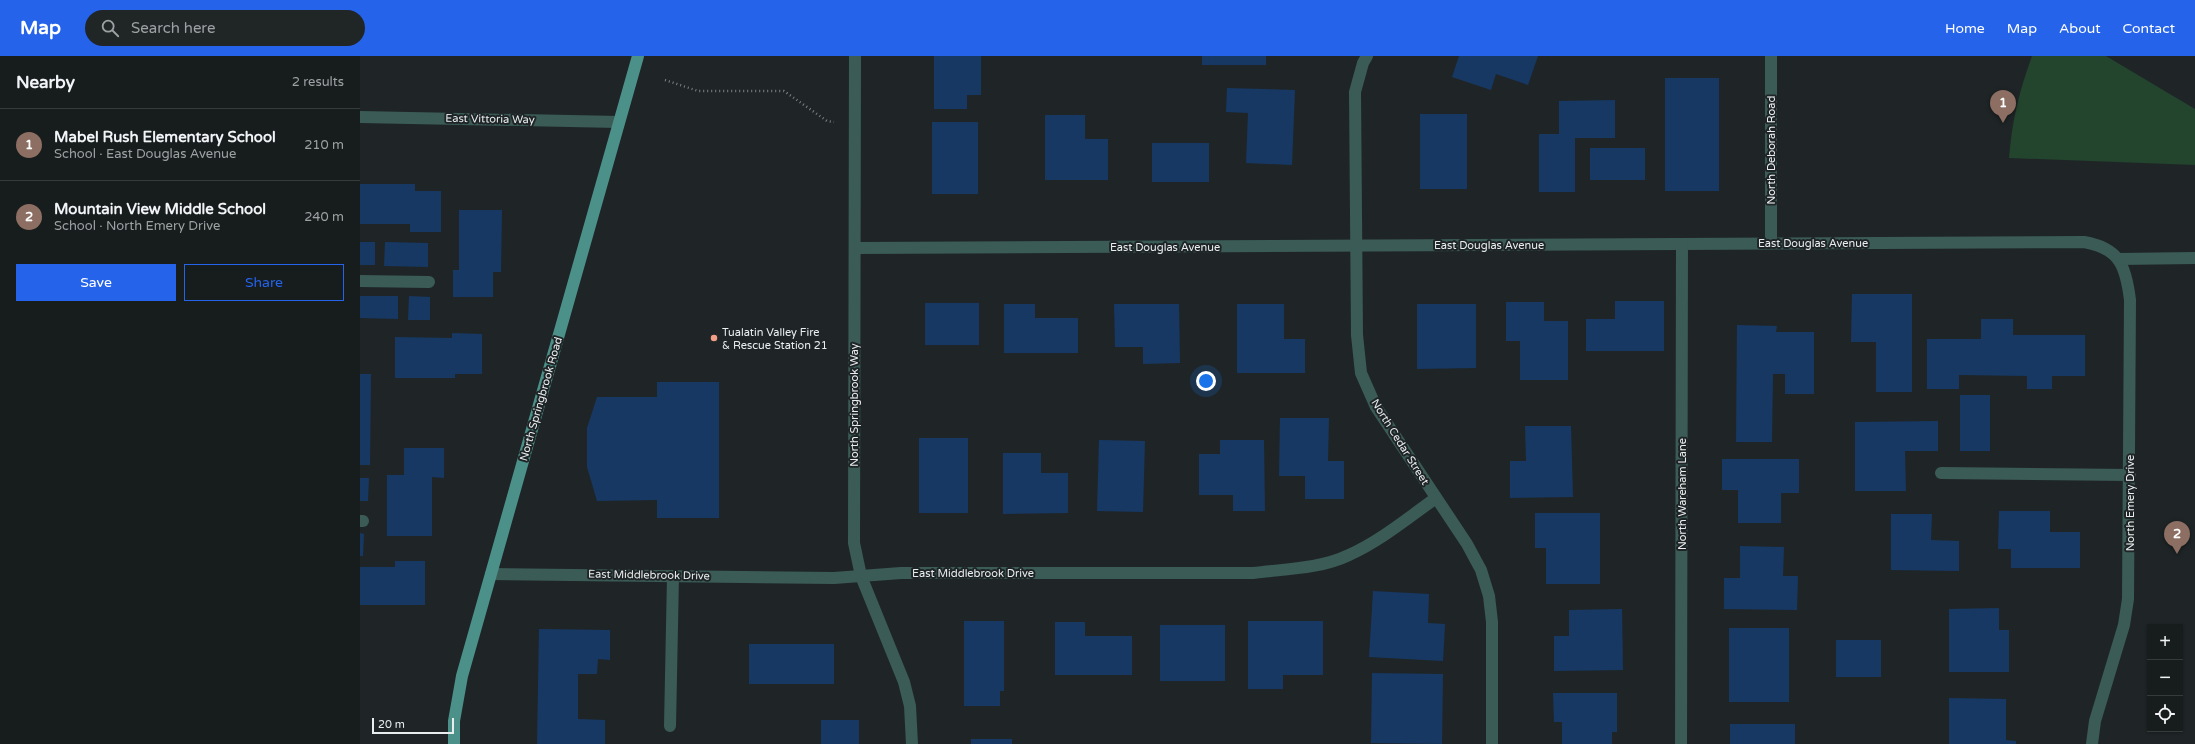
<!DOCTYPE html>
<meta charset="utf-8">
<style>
:root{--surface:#171c1d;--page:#202526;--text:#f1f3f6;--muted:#9ea1a4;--line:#363a3b;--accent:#2563eb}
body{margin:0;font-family:"Varela Round",sans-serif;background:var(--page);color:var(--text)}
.controls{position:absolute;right:12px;bottom:12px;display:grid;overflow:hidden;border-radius:0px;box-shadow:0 1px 3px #0004}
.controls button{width:36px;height:36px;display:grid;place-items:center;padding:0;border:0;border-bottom:1px solid var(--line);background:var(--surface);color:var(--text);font:20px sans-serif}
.scale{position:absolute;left:12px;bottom:10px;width:82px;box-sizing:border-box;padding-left:4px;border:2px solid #e9edee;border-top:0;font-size:11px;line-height:14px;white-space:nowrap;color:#e9edee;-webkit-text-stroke:3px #1f2527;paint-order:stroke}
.you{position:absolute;left:846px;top:325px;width:14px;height:14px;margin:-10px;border:3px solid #fff;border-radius:50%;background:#1a73e8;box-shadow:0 0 0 6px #1a73e833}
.badge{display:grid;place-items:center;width:26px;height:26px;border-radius:50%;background:var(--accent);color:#fff;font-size:13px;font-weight:700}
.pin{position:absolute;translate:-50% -33px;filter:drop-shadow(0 1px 2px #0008)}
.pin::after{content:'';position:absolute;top:21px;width:14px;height:12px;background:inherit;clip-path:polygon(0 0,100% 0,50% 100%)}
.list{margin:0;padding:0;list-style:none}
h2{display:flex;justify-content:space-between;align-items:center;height:52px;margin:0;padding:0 16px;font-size:17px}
h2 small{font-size:13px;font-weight:400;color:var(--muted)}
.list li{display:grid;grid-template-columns:26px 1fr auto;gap:12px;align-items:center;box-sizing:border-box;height:72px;padding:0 16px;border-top:1px solid var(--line)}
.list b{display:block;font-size:15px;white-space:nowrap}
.list p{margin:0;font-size:13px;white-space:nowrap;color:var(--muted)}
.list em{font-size:13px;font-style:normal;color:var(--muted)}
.actions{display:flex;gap:8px;padding:12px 16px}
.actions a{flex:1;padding:9px 0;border:1px solid var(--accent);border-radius:0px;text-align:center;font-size:14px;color:var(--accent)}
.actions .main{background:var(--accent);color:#fff}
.icon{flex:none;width:22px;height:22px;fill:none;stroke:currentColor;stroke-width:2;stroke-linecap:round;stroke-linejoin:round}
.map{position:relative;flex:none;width:1835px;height:688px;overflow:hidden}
header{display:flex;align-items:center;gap:24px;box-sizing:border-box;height:56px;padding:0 20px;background:var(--accent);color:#fff}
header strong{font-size:19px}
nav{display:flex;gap:22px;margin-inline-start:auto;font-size:14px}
.search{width:280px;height:36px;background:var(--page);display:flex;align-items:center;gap:10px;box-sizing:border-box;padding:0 14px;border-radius:22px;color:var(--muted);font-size:15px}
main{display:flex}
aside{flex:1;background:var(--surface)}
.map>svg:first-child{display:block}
</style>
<header>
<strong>Map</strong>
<div class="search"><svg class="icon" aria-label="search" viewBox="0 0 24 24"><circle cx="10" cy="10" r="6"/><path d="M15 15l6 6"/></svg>Search here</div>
<nav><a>Home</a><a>Map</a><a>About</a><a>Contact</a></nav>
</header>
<main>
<aside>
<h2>Nearby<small>2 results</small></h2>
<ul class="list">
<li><span class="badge" style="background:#8d6e63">1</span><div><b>Mabel Rush Elementary School</b><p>School · East Douglas Avenue</p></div><em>210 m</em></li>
<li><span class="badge" style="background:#8d6e63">2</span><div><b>Mountain View Middle School</b><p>School · North Emery Drive</p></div><em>240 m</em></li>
</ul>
<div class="actions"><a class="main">Save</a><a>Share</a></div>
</aside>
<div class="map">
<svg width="1835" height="688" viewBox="0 0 1835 688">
<rect width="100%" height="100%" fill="#1f2527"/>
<path fill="#23442d" d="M1672,0H1746L1835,53V109L1649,102C1652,64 1659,36 1672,0Z"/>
<g fill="#173863">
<path d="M574,0H621V39H607V53H574Z"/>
<rect x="842" y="0" width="64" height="9"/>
<path d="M1099,0H1178L1168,29L1136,18L1131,34L1092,21Z"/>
<rect x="1305" y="22" width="54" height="113"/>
<path d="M867,32L935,34L932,109L886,107L888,57L866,56Z"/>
<path d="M1255,44V82H1215V136H1179V78H1199V45Z"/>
<rect x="1060" y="58" width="47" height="75"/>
<path d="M685,59H725V83H748V124H685Z"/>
<rect x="572" y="66" width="46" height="72"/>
<rect x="792" y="87" width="57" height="39"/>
<rect x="1230" y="92" width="55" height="32"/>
<path d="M0,128H55V135H81V176H50V168H0Z"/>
<path d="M99,154H142L141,216H133V241H93V214H99Z"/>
<rect x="0" y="186" width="15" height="23"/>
<path d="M25,186L68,187V211L24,210Z"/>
<path d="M1492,238H1552V336H1516V286H1491Z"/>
<path d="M0,240H38V263L0,262Z"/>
<path d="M49,240L70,241V264H48Z"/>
<path d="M1255,245H1304V295H1226V263H1255Z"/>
<path d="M1146,246H1184V265H1208V324H1160V285H1146Z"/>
<rect x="565" y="247" width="54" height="42"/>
<path d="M644,248H675V262H718V297H644Z"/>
<path d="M754,248H819L820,307L783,308V291H755Z"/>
<path d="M877,248H924V283H945V317H877Z"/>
<path d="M1057,248H1116V312L1057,313Z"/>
<path d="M1621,263H1653V279H1725V320H1692V333H1667V320L1599,319V333H1567V283H1621Z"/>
<path d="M1377,269L1417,270L1416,276H1454V338H1425V318H1413L1412,386H1376Z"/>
<path d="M92,277L122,278V318H95V322H35V281L92,282Z"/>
<path d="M0,318H11L10,409H0Z"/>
<path d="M297,326H359V462H297V444L237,445L227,411V372L237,341H297Z"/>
<rect x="1600" y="339" width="30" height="56"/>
<path d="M920,362H969L968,405H984V443H945V420H919Z"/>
<path d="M1578,365V395H1545L1546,435H1495V366Z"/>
<path d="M1165,370H1211L1213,441L1150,442V405H1166Z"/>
<rect x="559" y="382" width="49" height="75"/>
<path d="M739,384L785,385L783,456L737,455Z"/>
<path d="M860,384H904L905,455H873V439H839V398H860Z"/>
<path d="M44,392H84V422L72,421V480H27V419H44Z"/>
<path d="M643,397H681V417H708V457L643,458Z"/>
<path d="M1362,403H1439V437H1421V467H1378V434H1362Z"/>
<path d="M0,422H9L8,445H0Z"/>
<path d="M1639,455H1690V476H1720V512H1651V493H1638Z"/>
<path d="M1175,457H1240V528H1186V492H1175Z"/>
<path d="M1531,458H1572L1571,484L1599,485V515L1531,514Z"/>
<path d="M0,477L4,478L3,500H0Z"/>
<path d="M1380,490L1424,491L1423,520H1438L1437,554L1364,553V522H1380Z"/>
<path d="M35,505H65V549H0V511H35Z"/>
<path d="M1013,535L1069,538L1068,567L1085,568L1083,605L1009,601Z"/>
<path d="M1639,552V574H1649V616H1589V553Z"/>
<path d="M1262,553L1263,614L1194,615V580H1209V554Z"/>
<path d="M604,565H644V635H640V650H604Z"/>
<path d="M888,565H963V619H923V633H888Z"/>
<path d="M695,566H725V580H772V619H695Z"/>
<rect x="800" y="569" width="65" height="56"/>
<rect x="1369" y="572" width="60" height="74"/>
<path d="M179,573L250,574V604L238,603L237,618H218V663L245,664V688H177Z"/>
<rect x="1476" y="584" width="45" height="37"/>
<rect x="389" y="588" width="85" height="40"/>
<path d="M1012,617L1083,618L1082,688L1011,687Z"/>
<path d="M1193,637H1257V676H1252V688H1202V666H1194Z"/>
<path d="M1589,642L1646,643V684L1656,685V688H1589Z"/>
<rect x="461" y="664" width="38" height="24"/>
<rect x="1370" y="668" width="65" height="20"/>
<rect x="611" y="683" width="41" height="5"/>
</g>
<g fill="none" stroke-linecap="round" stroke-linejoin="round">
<path stroke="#7c8183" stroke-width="2.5" stroke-dasharray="1 3" stroke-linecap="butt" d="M305,24L338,35H424L467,65L474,66"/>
<g stroke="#3b5b57" stroke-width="12">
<path d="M495,0L494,487L501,520L544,626L550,650L552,688"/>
<path d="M1007,0L1003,7L995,36L997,279L1001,317L1016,351L1107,488L1121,514L1129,540L1132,566V688"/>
<path d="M1411,0V187"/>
<path d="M0,61L259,66"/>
<path d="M495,192L1724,186C1760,192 1766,211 1770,244L1768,543L1764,569L1735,665L1732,688"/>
<path d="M1758,203L1835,202"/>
<path d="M0,225L69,226"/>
<path d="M1581,417L1770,419"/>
<path d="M0,465H3"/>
<path d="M131,518L474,522L541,517H893C924,513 960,513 989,499C1020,485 1048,462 1076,442"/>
<path d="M310,670L313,520"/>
<path d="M1321,688L1322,188"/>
</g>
<path stroke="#4b918a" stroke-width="12" d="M94,688V665L102,620L278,0"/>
</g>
<circle fill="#f49e88" stroke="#1f2527" stroke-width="1.5" cx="354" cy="282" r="4"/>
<g text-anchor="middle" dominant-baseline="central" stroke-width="4" stroke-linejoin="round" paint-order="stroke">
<g font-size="11" fill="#e9edee" stroke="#1f2527">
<text transform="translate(130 63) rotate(1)">East Vittoria Way</text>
<text transform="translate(1411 94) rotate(-90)">North Deborah Road</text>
<text x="1453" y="187">East Douglas Avenue</text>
<text x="1129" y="189">East Douglas Avenue</text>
<text x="805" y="191">East Douglas Avenue</text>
<text transform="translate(181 343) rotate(-74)">North Springbrook Road</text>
<text transform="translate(494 349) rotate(-90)">North Springbrook Way</text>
<text transform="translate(1040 386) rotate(58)">North Cedar Street</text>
<text transform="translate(1322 438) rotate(-90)">North Wareham Lane</text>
<text transform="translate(1770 447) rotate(-90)">North Emery Drive</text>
<text x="613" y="517">East Middlebrook Drive</text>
<text transform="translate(289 519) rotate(1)">East Middlebrook Drive</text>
</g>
<g font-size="11" fill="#e9edee" stroke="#1f2527" text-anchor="start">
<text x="362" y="276">Tualatin Valley Fire<tspan x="362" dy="13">&amp; Rescue Station 21</tspan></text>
</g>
</g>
</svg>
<div class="controls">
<button>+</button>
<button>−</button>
<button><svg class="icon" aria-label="locate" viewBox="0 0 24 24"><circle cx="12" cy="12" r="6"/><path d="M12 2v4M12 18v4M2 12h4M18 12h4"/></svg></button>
</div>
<div class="scale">20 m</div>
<div class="you"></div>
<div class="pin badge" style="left:1643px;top:67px;background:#8d6e63">1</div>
<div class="pin badge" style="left:1817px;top:498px;background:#8d6e63">2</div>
</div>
</main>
